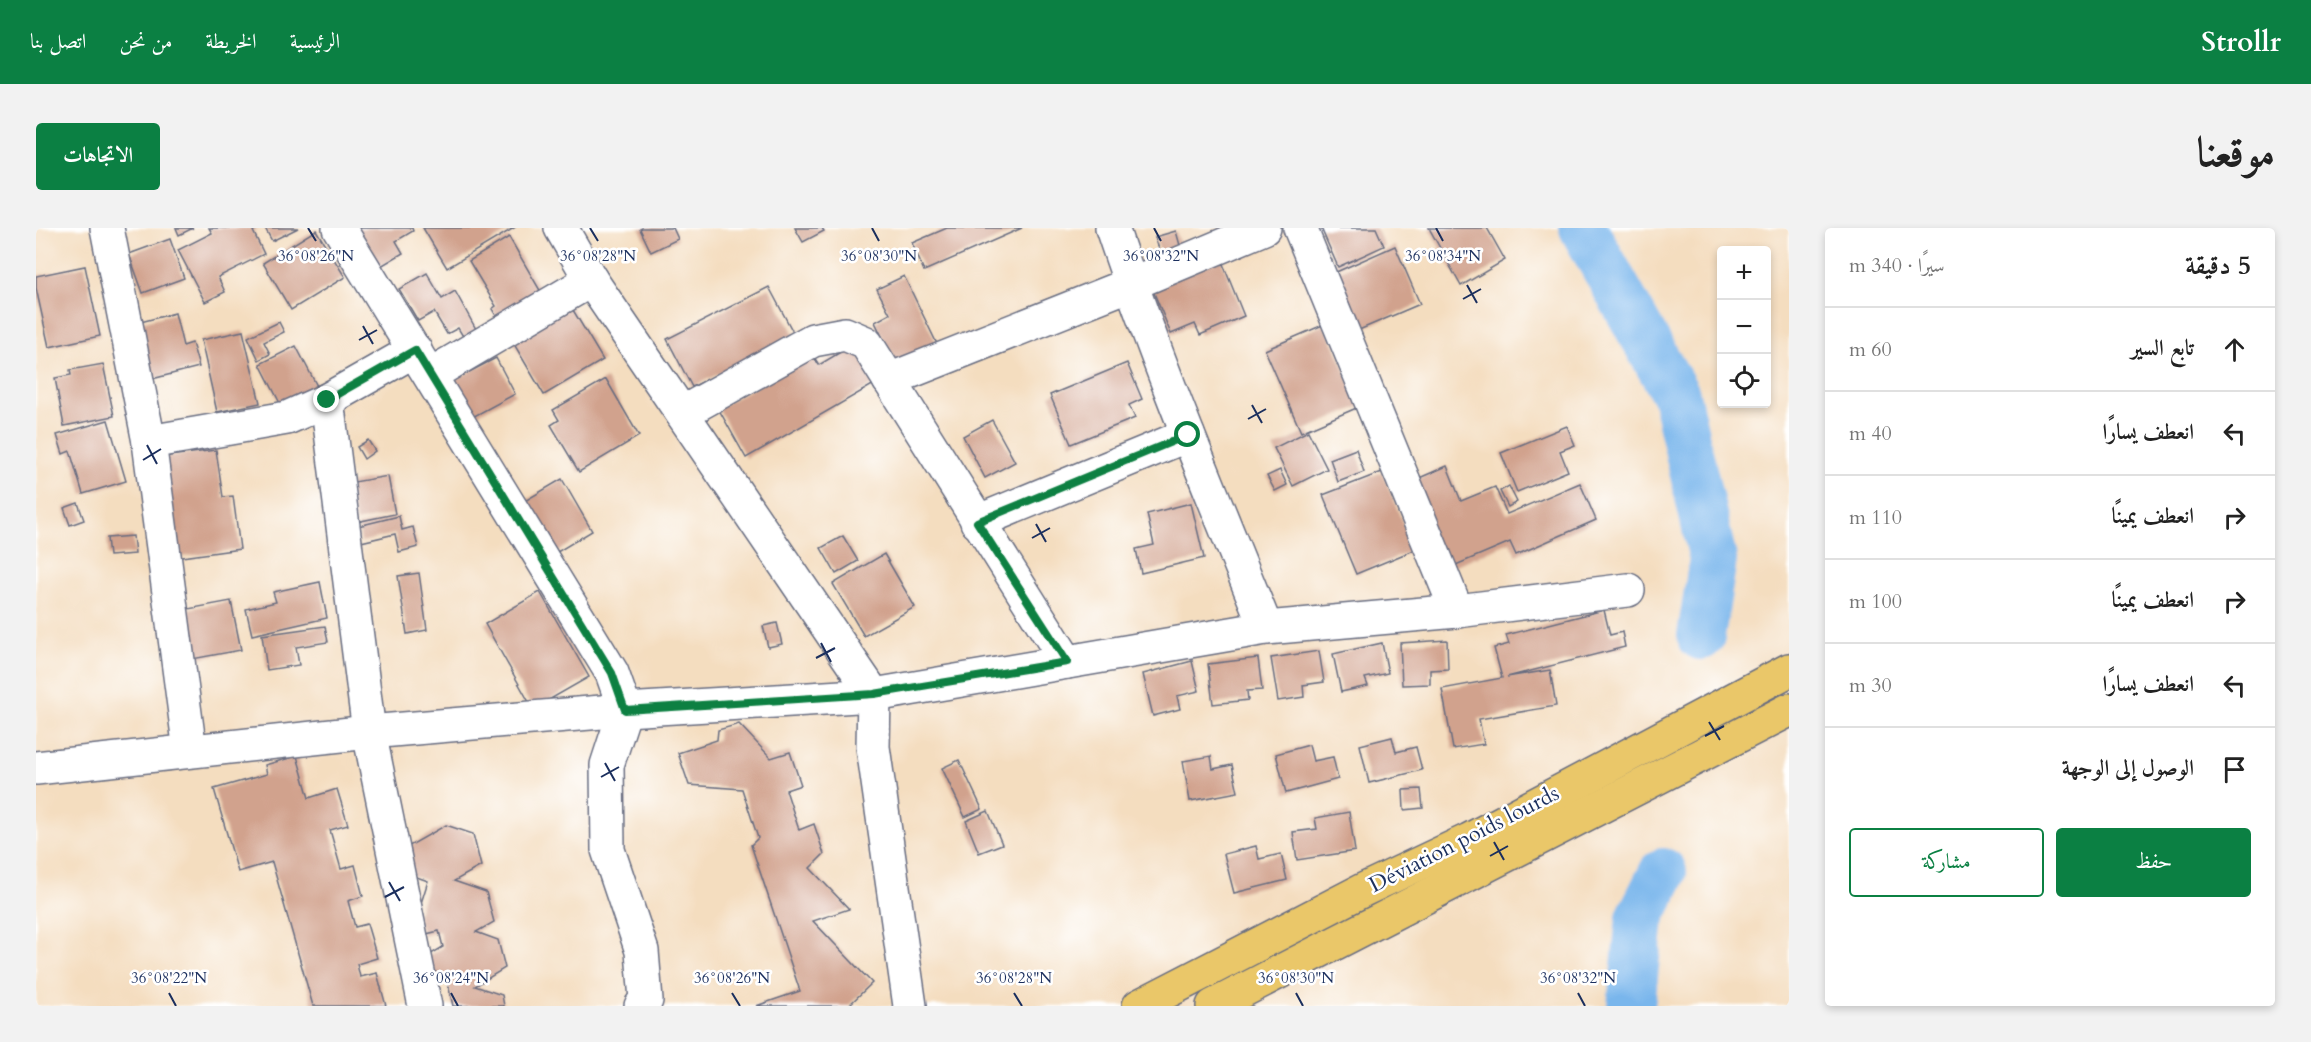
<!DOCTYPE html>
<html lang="ar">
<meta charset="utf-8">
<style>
:root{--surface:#fff;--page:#f2f2f2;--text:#222;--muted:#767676;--line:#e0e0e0;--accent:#0b8043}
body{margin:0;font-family:Cardo,Amiri,serif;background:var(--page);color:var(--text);direction:rtl}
.controls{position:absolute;right:18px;top:18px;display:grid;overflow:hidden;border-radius:6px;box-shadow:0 3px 9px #0003}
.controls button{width:54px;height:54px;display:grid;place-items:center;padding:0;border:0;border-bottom:2px solid var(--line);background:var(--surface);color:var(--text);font:30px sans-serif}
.stop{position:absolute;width:18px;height:18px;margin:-14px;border:4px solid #0b8043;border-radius:50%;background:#fff}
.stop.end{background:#0b8043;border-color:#fff;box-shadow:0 2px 6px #0008}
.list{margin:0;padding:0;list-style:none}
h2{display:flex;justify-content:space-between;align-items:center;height:78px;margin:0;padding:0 24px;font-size:26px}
h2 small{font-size:20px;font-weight:400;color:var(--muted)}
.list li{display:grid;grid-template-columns:39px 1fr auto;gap:18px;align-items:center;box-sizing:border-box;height:84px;padding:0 24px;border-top:2px solid var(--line)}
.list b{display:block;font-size:22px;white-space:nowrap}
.list em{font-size:20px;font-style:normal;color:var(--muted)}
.actions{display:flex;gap:12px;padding:18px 24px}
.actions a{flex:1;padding:14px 0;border:2px solid var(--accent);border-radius:6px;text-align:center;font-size:21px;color:var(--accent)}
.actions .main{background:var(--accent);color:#fff}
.icon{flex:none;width:33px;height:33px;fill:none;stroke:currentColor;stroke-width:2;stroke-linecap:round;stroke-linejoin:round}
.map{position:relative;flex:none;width:1753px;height:778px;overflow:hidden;direction:ltr;border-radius:6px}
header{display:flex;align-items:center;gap:36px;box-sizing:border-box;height:84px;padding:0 30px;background:var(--accent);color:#fff}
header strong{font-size:28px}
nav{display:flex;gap:33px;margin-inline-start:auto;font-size:21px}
.intro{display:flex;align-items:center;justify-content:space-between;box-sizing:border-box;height:144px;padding:0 36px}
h1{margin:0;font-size:42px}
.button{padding:15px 27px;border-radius:6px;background:var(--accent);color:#fff;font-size:21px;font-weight:700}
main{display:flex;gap:36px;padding:0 36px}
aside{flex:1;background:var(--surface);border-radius:6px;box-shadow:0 3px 9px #0003}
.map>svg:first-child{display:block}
</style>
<header>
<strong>Strollr</strong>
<nav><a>الرئيسية</a><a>الخريطة</a><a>من نحن</a><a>اتصل بنا</a></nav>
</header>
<div class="intro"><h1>موقعنا</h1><a class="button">الاتجاهات</a></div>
<main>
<aside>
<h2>5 دقيقة<small>سيرًا · 340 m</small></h2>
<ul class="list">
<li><svg class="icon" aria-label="ahead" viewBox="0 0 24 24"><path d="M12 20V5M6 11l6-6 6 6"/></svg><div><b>تابع السير</b></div><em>60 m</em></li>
<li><svg class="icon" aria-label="left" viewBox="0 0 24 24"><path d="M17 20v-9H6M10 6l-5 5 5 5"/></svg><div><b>انعطف يسارًا</b></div><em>40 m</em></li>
<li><svg class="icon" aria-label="right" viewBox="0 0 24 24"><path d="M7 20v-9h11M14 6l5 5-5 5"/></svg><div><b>انعطف يمينًا</b></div><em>110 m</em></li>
<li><svg class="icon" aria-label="right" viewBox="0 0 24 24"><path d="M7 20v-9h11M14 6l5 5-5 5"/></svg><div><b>انعطف يمينًا</b></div><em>100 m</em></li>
<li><svg class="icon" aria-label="left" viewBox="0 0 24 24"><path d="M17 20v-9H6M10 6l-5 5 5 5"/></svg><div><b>انعطف يسارًا</b></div><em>30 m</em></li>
<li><svg class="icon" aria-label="arrive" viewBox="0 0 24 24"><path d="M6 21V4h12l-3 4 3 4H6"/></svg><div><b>الوصول إلى الوجهة</b></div></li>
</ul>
<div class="actions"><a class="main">حفظ</a><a>مشاركة</a></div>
</aside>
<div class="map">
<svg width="1753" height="778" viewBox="0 0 1753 778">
<rect width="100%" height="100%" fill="#fff"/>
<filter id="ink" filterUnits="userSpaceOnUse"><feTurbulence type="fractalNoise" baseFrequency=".0167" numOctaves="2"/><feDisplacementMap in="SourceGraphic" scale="12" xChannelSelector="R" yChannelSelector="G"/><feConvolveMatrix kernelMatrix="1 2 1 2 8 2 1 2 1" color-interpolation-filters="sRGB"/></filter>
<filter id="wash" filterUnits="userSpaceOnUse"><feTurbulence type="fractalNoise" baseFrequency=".008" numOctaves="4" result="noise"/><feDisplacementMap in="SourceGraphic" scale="24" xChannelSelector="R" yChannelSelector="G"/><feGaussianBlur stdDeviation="1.35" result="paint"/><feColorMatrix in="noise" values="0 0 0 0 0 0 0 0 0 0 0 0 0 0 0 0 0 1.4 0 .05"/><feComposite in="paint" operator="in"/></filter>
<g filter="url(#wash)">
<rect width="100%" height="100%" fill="#f4ddbf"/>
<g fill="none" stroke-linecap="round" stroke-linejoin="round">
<g stroke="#79b6ec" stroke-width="48">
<path d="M1547,0L1640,167L1677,331L1665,408"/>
<path d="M1595,778L1604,690L1627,644"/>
</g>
</g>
<g id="blocks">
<g fill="#d1a28d">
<path d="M140,0H157L143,7Z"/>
<path d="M173,0H223L217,3L228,26L182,49L189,64L169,74L142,22L176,5Z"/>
<path d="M229,0H262L236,13Z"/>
<path d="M315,0H376L377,3L360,13L367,25L340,41Z"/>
<path d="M387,0H478L411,40Z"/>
<path d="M606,0H637L642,11L615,24L604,1Z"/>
<path d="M759,0H786L788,3L767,14Z"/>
<path d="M911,0H986L888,43L876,15Z"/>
<path d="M1285,0H1340L1348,18L1302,39Z"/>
<path d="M1393,0H1451L1469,32L1425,58Z"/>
<path d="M280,2L309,49L255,82L227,35Z"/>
<path d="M1140,3L1145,21L1125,27L1119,9Z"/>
<path d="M473,9L509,71L465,96L456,81L460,78L433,33Z"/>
<path d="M134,11L148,50L107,65L93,26Z"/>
<path d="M1359,18L1384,76L1323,102L1298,45Z"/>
<path d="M1185,31L1208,88L1164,107L1159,96L1135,106L1116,60Z"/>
<path d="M49,38L64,108L13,119L0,60V48Z"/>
<path d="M391,45L406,71L419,63L441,103L428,110L422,100L411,106L398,84L382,93L363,61Z"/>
<path d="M868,48L902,118L861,139L839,94L854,86L841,61Z"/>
<path d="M733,59L759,108L656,159L631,111Z"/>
<path d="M534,77L567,132L508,167L475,111Z"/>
<path d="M139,85L147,118L156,115L163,139L112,152L97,96Z"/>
<path d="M243,94L248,104L228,114L234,126L223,132L212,109Z"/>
<path d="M1289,96L1325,178L1265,204L1229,122Z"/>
<path d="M207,103L224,175L181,184L165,112Z"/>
<path d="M818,116L840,155L710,230L682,180L776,126L783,137Z"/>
<path d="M260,118L284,164L248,183L224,136Z"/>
<path d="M460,130L479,166L433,191L414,154Z"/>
<path d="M1091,135L1106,171L1093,177L1099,190L1035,216L1014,167Z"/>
<path d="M67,136L78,188L28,198L19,150L35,147L34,142Z"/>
<path d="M570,151L603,208L543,244L515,197L523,192L517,182Z"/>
<path d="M72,192L90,253L47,266L34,223L27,226L21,207Z"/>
<path d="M956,192L979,234L949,250L927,208Z"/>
<path d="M1531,198L1539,217L1524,223L1532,243L1481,264L1465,225Z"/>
<path d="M1272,203L1291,241L1257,258L1238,220Z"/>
<path d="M332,212L339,223L328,231L321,219Z"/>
<path d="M1320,221L1328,244L1302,254L1294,231Z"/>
<path d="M180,222L187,269L197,268L204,321L139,330L125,229Z"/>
<path d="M1411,238L1425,273L1459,259L1471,286L1544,255L1560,292L1480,327L1474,314L1408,342L1374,254Z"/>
<path d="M1244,242L1251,257L1239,263L1231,248Z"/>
<path d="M1346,244L1378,322L1320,346L1287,267Z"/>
<path d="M352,248L359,286L320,294L312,255Z"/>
<path d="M526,251L556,303L518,326L487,274Z"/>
<path d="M1473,258L1481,274L1472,279L1464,263Z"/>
<path d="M42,275L48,292L34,297L28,280Z"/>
<path d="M1155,275L1168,330L1105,345L1100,321L1118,317L1111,286Z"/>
<path d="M363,288L366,302L377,299L382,319L363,324L359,306L325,314L322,298Z"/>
<path d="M97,308L99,326L73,328L71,310Z"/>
<path d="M807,308L822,333L800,346L785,320Z"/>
<path d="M848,326L879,379L828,408L797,356Z"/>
<path d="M383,345L391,402L371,406L362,348Z"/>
<path d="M284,354L291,390L216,407L210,381L240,374L237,364Z"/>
<path d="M504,364L553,449L497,481L449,396Z"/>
<path d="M195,373L205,422L151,432L141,383Z"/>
<path d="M1568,382L1574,407L1586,404L1589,419L1471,449L1514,442L1520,478L1443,491L1448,516L1417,521L1406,461L1466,450L1458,420L1473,416L1470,407Z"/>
<path d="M741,395L746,416L732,419L727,398Z"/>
<path d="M289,398L292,414L260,419L263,437L231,442L226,407Z"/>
<path d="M1411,412L1412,441L1394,442V456L1366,457L1364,415Z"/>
<path d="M1346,415L1352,445L1329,450L1332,458L1305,464L1297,426Z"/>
<path d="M1283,423L1288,454L1267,457L1268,469L1242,473L1235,430Z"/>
<path d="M1222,430L1226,462L1211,463L1212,472L1177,476L1172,436Z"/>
<path d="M1156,433L1163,463L1141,468L1144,481L1117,488L1107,446Z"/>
<path d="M703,496L735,530L754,524L765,557L750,562L763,602L778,596L788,626L774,640L813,681L777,693L836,755L812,778H720L764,763L715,617L722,610L706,561L653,557L642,525L681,512L682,502Z"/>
<path d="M1356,509L1360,524L1380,519L1386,542L1333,555L1324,517Z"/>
<path d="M1273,517L1277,533L1297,529L1302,551L1250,565L1240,526Z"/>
<path d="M261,528L273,570L301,561L312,597L294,602L305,641L319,637L327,668L312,673L319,699L331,696L341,730L321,736L324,749L341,745L350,778H277L236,634L202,644L178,561L231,546L229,537Z"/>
<path d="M1175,528L1177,541L1196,537L1202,564L1154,573L1147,533Z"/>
<path d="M923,532L946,581L929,589L906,540Z"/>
<path d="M1385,561L1387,580L1368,582L1367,562Z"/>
<path d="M952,583L966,616L943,625L930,593Z"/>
<path d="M1313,584L1319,623L1261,632L1257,604L1281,601L1279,590Z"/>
<path d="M410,597L437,606L445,638L418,653L450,664L458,694L440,704L462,712L469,740L439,758L466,767L468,778H417L411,752L397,756L390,729L407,719L403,703L386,707L381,688L392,653L372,646L366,622Z"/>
<path d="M1220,618L1223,631L1245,626L1251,652L1198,665L1188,626Z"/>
</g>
</g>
</g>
<g filter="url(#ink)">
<use href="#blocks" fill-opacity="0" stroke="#676c80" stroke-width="1.5"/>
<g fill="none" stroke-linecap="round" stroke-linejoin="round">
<defs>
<g id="minor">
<path d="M71,0L113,214L154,523"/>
<path d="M303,0L576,445L589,482L571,537L572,622L606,723L610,772L605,778"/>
<path d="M525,0L555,52L838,467L837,519L874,778"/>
<path d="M1076,0C1121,136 1177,268 1230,400"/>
<path d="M1264,0L1421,383"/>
<path d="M394,147L555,52"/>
<path d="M853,152L1095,56L1228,0"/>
<path d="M291,172L333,504L389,778"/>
<path d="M646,185L777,112L809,106L830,115L1031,434"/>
<path d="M113,214L251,190L291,172L379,122"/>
<path d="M941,294L1152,207"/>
<path d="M0,540L333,504L589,482L838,467L1230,400L1421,383L1592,362"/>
</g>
<g id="major">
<path d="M1103,778L1327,662L1433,612L1753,442"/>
<path d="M1177,778L1753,482"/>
</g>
</defs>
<use href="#minor" stroke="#676c80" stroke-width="36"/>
<use href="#major" stroke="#676c80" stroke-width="36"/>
<use href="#minor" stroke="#fff" stroke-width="33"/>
<use href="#major" stroke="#eac769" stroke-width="33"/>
</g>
</g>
<g fill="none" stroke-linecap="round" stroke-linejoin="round" filter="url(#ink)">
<path stroke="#0b8043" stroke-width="8" d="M291,172L379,122L576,445L589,482L838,466L1031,434L941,294L1152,207"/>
</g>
<path fill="none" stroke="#1b2f5e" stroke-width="2" d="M272,0L280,13M554,0L562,13M836,0L843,13M1118,0L1125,13M1400,0L1407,13M1431,57L1441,75M1427,71L1445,61M327,98L337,116M323,112L341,102M1216,177L1226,195M1212,191L1230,181M111,217L121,236M107,232L125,221M1000,296L1010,314M996,310L1014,300M785,415L795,434M780,430L799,420M1673,494L1684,512M1669,508L1688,498M569,535L579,553M565,549L583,539M1458,614L1468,632M1454,628L1472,618M353,654L364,673M349,669L368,659M133,765L140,778M415,765L422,778M696,765L704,778M978,765L986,778M1260,765L1267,778M1542,765L1549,778"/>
<g text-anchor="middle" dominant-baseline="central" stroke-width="5" stroke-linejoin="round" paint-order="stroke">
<g font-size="22" fill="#1b2f5e" stroke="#fff">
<text transform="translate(1428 611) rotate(-27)">Déviation poids lourds</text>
</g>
</g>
<g font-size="15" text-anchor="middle" fill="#1b2f5e" stroke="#fff" stroke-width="5" stroke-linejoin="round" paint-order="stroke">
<text x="280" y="33">36°08'26"N</text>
<text x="562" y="33">36°08'28"N</text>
<text x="843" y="33">36°08'30"N</text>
<text x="1125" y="33">36°08'32"N</text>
<text x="1407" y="33">36°08'34"N</text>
<text x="133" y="755">36°08'22"N</text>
<text x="415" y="755">36°08'24"N</text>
<text x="696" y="755">36°08'26"N</text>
<text x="978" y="755">36°08'28"N</text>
<text x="1260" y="755">36°08'30"N</text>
<text x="1542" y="755">36°08'32"N</text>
</g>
</svg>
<div class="controls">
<button>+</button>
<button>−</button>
<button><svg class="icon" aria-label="locate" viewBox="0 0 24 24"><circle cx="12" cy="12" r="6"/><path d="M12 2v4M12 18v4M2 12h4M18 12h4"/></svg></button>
</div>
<div class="stop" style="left:1152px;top:207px"></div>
<div class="stop end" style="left:291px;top:172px"></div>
</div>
</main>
